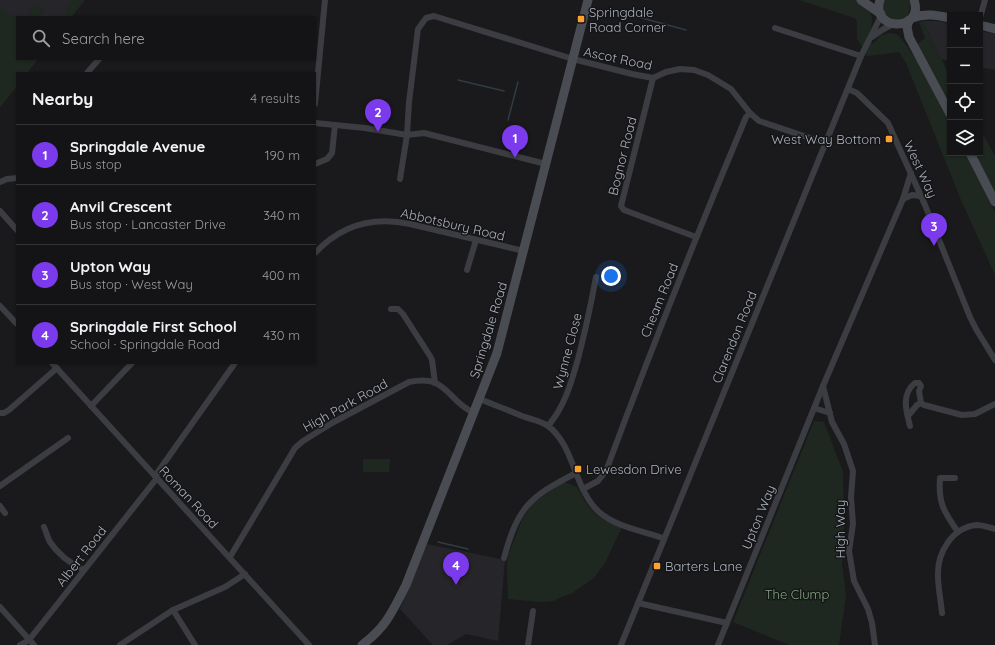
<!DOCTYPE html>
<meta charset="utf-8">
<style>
:root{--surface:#141416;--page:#1d1d1f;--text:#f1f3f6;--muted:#9d9ea1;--line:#333335;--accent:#7c3aed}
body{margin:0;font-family:Quicksand,sans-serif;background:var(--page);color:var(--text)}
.controls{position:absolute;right:12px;top:12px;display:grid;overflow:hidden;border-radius:0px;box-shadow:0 1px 3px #0004}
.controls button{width:36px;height:36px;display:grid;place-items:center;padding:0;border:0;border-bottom:1px solid var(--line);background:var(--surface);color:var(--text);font:20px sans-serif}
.you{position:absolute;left:611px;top:276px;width:14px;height:14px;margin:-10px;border:3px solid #fff;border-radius:50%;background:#1a73e8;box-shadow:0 0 0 6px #1a73e833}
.badge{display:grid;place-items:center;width:26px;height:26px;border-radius:50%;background:var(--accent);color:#fff;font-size:13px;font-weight:700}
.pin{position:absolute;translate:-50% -33px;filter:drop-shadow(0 1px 2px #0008)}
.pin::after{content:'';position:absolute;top:21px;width:14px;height:12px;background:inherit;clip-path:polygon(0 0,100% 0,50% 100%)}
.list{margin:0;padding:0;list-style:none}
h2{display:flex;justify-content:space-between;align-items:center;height:52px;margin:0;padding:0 16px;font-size:17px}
h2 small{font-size:13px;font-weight:400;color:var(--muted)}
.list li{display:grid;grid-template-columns:26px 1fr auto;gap:12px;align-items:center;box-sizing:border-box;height:60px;padding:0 16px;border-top:1px solid var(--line)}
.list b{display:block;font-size:15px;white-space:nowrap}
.list p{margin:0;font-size:13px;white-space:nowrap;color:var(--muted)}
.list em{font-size:13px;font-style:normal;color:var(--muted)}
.icon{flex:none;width:22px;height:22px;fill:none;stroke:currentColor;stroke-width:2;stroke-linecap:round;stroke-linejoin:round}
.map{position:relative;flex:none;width:995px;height:645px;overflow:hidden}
.search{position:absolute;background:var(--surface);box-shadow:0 1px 3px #0004;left:16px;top:16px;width:300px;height:44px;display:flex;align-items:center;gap:10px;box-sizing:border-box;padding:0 14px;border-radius:0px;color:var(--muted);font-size:15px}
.panel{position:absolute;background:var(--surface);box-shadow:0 1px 3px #0004;left:16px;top:72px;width:300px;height:292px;border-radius:0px}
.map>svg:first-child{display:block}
</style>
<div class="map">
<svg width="995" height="645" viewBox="0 0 995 645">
<rect width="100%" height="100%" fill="#1a1a1d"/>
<g fill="#26262a">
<path d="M0,0H85L71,17H17V59H38L27,73H17V86L0,107Z"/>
<path d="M923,21H939L950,24V61L941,59Z"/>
<path d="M980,31L995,34V70L980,67Z"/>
<path d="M427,544L505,560L498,641L466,634L447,645H433L400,609Z"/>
</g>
<g fill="#1f2820">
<path d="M72,0H85L71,17H63Z"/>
<path d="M799,0H863V3C876,19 873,21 867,39L873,44L881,35L890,33L898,35L906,45L917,61L950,122V153H966L995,212V275L961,200L906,63L899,52L867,56L857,38V22L855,18Z"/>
<path d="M884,0H909C912,9 908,22 896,21C893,20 890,18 887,17L883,7Z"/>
<path d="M36,4L45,9L41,17H27L31,8Z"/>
<path d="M0,10L17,18V59H38L27,73H17V86L0,107Z"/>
<path d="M923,21L941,59L950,76V108L916,45L925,38L919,22Z"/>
<path d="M980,129L995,156V192L974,153H980Z"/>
<path d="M814,421L824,422L843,472L844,514L842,564L846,595L839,645H789L733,622Z"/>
<path d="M363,459H390L389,472H363Z"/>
<path d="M564,482L577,487C588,509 596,519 622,527L605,563L594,578L572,593L553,601L540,602L508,599L507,564L508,556L522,520L533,503Z"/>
</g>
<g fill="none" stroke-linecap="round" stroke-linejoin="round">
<g stroke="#2f3c42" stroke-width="1.5">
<path d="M620,12L686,30"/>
<path d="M458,80L504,91"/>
<path d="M508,120L518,82"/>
<path d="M438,542L468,549"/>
</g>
<g stroke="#3b3d42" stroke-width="6">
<path d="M980,18L985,0"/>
<path d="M775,28L861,56"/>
<path d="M872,37L882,30L893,24"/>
<path d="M87,73L99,59"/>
<path d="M653,78L621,206L624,210L696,237"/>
<path d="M848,89L857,93L888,123L925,205L970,317L976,329L995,360"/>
<path d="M315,104L325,0"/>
<path d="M315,123L365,128L407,135L424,133L546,164"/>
<path d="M315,164L327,159L332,153L335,125"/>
<path d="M400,179L407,135L409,102L418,29L426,18L434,16L573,59L632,74L653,78L666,72L680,69L694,70L708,75L731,89L750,113L759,121L825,143"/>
<path d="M0,182L7,179L17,178"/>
<path d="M903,199L912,195L921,196"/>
<path d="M0,211L17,230"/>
<path d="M315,253C341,225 373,216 410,224L524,251"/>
<path d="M467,270L476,240"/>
<path d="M0,306L17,324"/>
<path d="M391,309H398L403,314L430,356L432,360L435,383"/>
<path d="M52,363L309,645"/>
<path d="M823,386L832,422L844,444L853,471L851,497L853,524L849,551L854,581L868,609L872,623L875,645"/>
<path d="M480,399C494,405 508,410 522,416C530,419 541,421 548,426C575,446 574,490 599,512C616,527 643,531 663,538"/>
<path d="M91,406L132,363"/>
<path d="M814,408L830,413"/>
<path d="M0,413H4L9,410L57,368"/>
<path d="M908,416L917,405L921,403"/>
<path d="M548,426C565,406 571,383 578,359C585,332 591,304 596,277"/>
<path d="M910,426C906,411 901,394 915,383H919L921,386L919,391L921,403L924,405L962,415L975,414L995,404"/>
<path d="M155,476L235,363"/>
<path d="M955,478H940C938,503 944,512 958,532"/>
<path d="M0,486L68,438"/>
<path d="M583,489L598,481L606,471C650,352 697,234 746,117L750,113"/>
<path d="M0,506L5,513"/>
<path d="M44,527C46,531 47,537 50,542C58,554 71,564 84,570"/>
<path d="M230,557L295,448L303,441L332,423L409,382C448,374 446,400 474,413"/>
<path d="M504,558C518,506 530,497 576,473"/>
<path d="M638,603L727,623"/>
<path d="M0,607L34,645"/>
<path d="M173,610L195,645"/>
<path d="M942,613C941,601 938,588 938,576C937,553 952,527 977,525C983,525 990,528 995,529"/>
<path d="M20,645L29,640L157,478"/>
<path d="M120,645L173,610L225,587L245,574"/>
<path d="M528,645L533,611"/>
<path d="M621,645L861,56L881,16"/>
<path d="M718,645L823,386L903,199L911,173"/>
</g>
<g stroke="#494c52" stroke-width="9">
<path d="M861,0L881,14"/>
<path d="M880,0C870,32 925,32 914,0"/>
<path d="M912,18C925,13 936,15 950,18"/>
<path d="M909,20L907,27L909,37L950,114"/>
<path d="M980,25L995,29"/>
<path d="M970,153L995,202"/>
<path d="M362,645C387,626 392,612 406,585L497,353L588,0"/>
</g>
</g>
<g fill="#fda032" stroke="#151518" stroke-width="1.5">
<rect x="577" y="15" width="8" height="8" rx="2"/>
<rect x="885" y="135" width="8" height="8" rx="2"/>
<rect x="574" y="465" width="8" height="8" rx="2"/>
<rect x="653" y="562" width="8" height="8" rx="2"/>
</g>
<g text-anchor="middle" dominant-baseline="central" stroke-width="3" stroke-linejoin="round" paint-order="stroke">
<g font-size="13" fill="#acb3bd" stroke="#151518" text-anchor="start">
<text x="589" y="12">Springdale<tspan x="589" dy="15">Road Corner</tspan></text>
<text x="881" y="139" text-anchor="end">West Way Bottom</text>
<text x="586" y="469">Lewesdon Drive</text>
<text x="665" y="566">Barters Lane</text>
</g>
<g font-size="13" fill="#acb3bd" stroke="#151518">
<text transform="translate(618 58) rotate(12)">Ascot Road</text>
<text transform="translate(622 156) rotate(-76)">Bognor Road</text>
<text transform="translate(921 169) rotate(65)">West Way</text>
<text transform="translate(453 224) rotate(13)">Abbotsbury Road</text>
<text transform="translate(659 300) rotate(-68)">Cheam Road</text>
<text transform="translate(488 330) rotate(-73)">Springdale Road</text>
<text transform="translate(734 337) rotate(-68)">Clarendon Road</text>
<text transform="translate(567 351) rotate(-75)">Wynne Close</text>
<text transform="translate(345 405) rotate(-29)">High Park Road</text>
<text transform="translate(189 497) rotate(47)">Roman Road</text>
<text transform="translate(758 517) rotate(-68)">Upton Way</text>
<text transform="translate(840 529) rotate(-90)">High Way</text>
<text transform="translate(81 556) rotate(-52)">Albert Road</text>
</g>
<g font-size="13" fill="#85a982" stroke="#151518">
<text x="797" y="594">The Clump</text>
</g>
</g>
</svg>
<div class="controls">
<button>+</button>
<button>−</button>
<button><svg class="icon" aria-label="locate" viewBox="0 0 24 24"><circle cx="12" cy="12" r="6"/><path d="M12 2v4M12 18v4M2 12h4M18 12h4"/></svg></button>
<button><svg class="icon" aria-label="layers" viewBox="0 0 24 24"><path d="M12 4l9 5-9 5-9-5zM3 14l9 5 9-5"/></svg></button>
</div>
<div class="you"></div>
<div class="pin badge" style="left:515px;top:158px">1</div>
<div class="pin badge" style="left:378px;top:132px">2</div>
<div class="pin badge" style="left:934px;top:246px">3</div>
<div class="pin badge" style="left:456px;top:585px">4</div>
<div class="search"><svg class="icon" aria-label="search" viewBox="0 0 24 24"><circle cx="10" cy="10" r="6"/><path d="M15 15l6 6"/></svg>Search here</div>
<section class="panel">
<h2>Nearby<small>4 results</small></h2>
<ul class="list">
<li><span class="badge">1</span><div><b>Springdale Avenue</b><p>Bus stop</p></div><em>190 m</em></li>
<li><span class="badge">2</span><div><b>Anvil Crescent</b><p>Bus stop · Lancaster Drive</p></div><em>340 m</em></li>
<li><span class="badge">3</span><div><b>Upton Way</b><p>Bus stop · West Way</p></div><em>400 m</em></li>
<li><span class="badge">4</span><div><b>Springdale First School</b><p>School · Springdale Road</p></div><em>430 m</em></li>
</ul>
</section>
</div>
